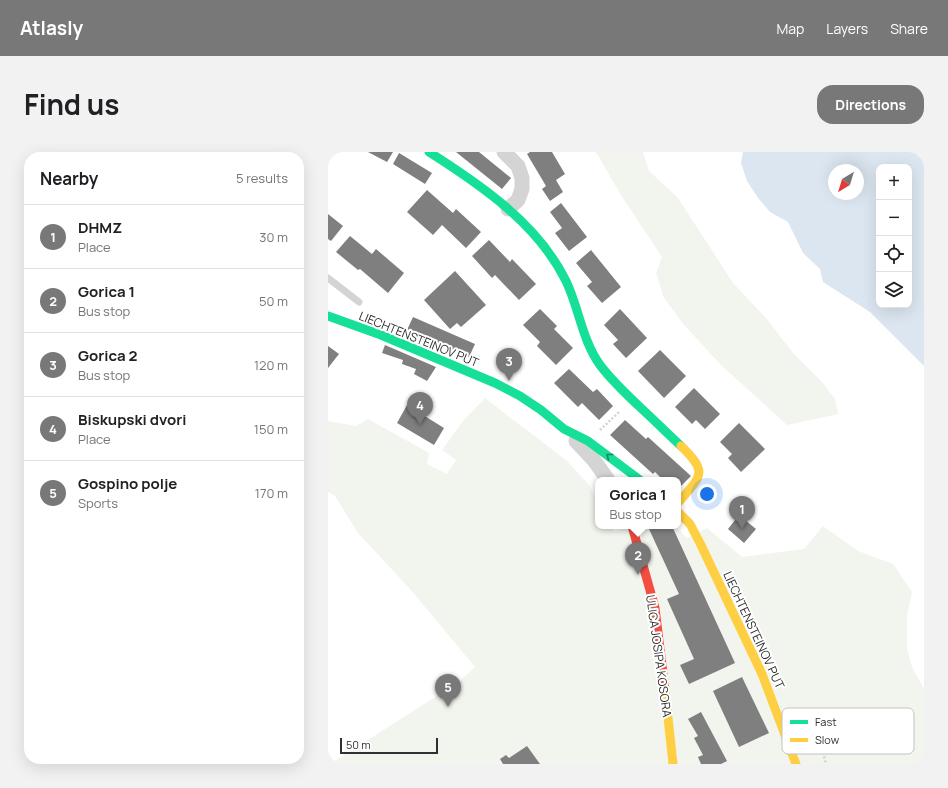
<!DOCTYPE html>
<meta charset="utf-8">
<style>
:root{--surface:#fff;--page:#f2f2f2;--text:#202124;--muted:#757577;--line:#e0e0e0;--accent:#787878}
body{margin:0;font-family:Manrope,sans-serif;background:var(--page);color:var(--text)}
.controls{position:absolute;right:12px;top:12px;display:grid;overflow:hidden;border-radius:8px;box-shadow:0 4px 16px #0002}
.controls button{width:36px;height:36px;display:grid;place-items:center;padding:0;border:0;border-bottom:1px solid var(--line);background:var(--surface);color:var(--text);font:20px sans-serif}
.compass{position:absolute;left:500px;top:12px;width:36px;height:36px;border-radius:50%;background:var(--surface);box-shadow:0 4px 16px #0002;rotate:218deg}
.scale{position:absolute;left:12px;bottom:10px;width:98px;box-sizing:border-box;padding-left:4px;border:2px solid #303030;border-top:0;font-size:11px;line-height:14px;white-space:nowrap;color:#303030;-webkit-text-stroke:3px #fff;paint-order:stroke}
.you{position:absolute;left:379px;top:342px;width:14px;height:14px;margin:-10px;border:3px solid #fff;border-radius:50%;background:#1a73e8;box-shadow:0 0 0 6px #1a73e833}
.badge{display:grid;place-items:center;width:26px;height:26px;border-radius:50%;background:var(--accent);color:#fff;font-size:13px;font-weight:700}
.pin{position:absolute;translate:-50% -33px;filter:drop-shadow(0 1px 2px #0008)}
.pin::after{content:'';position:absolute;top:21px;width:14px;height:12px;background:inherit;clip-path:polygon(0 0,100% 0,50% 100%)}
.popup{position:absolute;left:267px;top:325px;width:86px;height:52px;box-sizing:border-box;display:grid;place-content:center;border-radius:8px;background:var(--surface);filter:drop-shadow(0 1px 3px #0005);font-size:13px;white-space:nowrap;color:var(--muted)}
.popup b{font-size:15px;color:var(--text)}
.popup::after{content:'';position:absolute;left:50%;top:100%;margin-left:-8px;border:8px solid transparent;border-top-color:var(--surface)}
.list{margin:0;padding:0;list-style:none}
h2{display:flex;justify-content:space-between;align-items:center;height:52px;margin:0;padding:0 16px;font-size:17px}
h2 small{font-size:13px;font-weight:400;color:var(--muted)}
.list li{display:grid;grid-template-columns:26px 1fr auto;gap:12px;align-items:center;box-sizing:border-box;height:64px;padding:0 16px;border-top:1px solid var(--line)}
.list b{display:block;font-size:15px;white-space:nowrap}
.list p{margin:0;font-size:13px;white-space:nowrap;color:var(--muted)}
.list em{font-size:13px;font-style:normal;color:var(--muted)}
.icon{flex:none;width:22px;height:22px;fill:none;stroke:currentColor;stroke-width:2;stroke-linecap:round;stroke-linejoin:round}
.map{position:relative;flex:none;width:596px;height:612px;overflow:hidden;border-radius:16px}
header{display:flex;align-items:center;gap:24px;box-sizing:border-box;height:56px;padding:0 20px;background:var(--accent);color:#fff}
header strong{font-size:19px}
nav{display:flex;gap:22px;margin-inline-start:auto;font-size:14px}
.intro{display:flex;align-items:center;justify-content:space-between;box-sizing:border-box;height:96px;padding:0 24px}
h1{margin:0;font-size:28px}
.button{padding:10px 18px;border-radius:16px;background:var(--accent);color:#fff;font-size:14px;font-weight:700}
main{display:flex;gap:24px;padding:0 24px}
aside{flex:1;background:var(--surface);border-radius:16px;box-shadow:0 4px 16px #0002}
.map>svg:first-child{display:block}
</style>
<header>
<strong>Atlasly</strong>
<nav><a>Map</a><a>Layers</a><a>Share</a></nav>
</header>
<div class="intro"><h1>Find us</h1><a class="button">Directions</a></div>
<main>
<aside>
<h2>Nearby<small>5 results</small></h2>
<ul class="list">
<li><span class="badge">1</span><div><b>DHMZ</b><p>Place</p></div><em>30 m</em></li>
<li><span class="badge">2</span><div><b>Gorica 1</b><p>Bus stop</p></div><em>50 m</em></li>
<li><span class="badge">3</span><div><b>Gorica 2</b><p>Bus stop</p></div><em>120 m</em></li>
<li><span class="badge">4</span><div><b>Biskupski dvori</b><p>Place</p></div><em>150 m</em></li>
<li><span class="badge">5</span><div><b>Gospino polje</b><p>Sports</p></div><em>170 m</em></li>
</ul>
</aside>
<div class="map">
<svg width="596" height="612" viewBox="0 0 596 612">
<rect width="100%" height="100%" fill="#fff"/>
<g fill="#f1f5ed">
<path d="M268,0H315L321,19L350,46L405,131L438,166L465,201L493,229L507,247L510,262L459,273L393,213L357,174L336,146L328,121L334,105L293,43Z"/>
<path d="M157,246L239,309L261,333L270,350V374H283L286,380L301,374H347L359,386L379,376L414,405L476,397L495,374L530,399L565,412L584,440L579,464V497L584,515L596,537V612H2L131,530L147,515L82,437L30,381L7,344L0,340V269L28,274L40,267L101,301L99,312L119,322L128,308L114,298L136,268Z"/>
</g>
<path fill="#dce6f0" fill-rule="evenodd" d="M415,0H596V214L542,160L495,130L492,117L475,101L460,70L442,60L430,46L419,29L413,11ZM551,15H581V153H551ZM506,18H530V42H506Z"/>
<g fill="#7f7f7f">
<path d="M40,0H65L59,10Z"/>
<path d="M128,0H151L183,26L174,37Z"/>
<path d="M202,0H224L237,22L228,28L235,40L222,49L214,37L218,34L199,2Z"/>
<path d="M71,1L104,21L97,32L65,12Z"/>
<path d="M99,38L125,61L128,57L153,80L138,96L114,73L105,83L79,60Z"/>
<path d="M233,51L259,85L241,99L227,81L234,76L222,60Z"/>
<path d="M0,62L15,74L3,89L0,87Z"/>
<path d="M22,84L44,102L48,97L76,121L60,141L32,117L30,118L8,100Z"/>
<path d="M161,88L182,110L184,107L208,132L191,148L167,123L164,126L144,104Z"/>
<path d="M263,98L293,135L274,151L259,134L264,130L248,111Z"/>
<path d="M127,119L158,153L133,175L129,171L122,177L96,148Z"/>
<path d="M212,157L229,174L226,177L245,196L228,213L209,194L212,190L195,173Z"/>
<path d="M292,157L319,186L298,206L285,192L290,188L276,173Z"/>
<path d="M85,165L147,192L141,205L79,178Z"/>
<path d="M57,193L108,215L99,229L86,222L88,217L74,212L75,208L54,201Z"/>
<path d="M0,194L11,202L0,216Z"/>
<path d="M332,198L358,224L336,246L310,219Z"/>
<path d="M241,217L265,240L269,237L285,254L271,268L254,251L250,255L226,231Z"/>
<path d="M366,236L392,262L377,277L368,268L364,272L347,255Z"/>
<path d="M79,253L116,276L106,293L69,271Z"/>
<path d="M297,268L318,287L320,285L363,324L350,337V328H335L327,320L325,322L282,283Z"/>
<path d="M411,271L437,297L413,320L400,306L404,302L392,290Z"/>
<path d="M411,363L428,377L416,391L400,377Z"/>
<path d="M328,374H344L407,511L361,532L352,513L366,507L339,447L351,442L321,377Z"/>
<path d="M414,525L441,581L411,595L385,539Z"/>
<path d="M373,560L399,609L393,612H373L370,605L375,603L366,586L370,584L360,567Z"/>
<path d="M199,594L212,612H175L172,607L178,603L181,606Z"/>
</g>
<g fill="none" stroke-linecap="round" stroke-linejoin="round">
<g stroke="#d4d4d4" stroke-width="2.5" stroke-dasharray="2 2" stroke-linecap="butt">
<path d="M272,278L292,259"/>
<path d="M468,563L484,582L491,586L498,612"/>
</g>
<path stroke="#d4d4d4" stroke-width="7" d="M0,126L31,150"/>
<g stroke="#d4d4d4" stroke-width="15">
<path d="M176,0L190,14L194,26V37L190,48L180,57"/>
<path d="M248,289L265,307L280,328"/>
</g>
<g stroke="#16e098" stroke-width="9">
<path d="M101,0C153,33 210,72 238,129C251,156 254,188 272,213C284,229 299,243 314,257C327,269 340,282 353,294"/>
<path d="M0,164L53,183L167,231L192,244L213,258L236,277L260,289L312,328"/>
</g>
<g stroke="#ffcf43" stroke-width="9">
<path d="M350,351C372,324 382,322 353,294"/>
<path d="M350,360L362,372L372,391L434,522L468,612"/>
<path d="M337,538L345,612"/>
</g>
<path stroke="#f24e42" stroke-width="9" d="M304,374L327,456L337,538"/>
</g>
<defs><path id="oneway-chevron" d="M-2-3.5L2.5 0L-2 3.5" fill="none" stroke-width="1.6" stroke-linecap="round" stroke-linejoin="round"/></defs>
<use stroke="#247f5f" href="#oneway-chevron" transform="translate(281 304) rotate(-142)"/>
<g text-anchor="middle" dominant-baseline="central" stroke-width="4" stroke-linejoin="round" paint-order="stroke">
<g font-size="12" fill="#303030" stroke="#fff">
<text transform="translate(91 187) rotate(22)">LIECHTENSTEINOV PUT</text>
<text transform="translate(426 478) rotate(65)">LIECHTENSTEINOV PUT</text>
<text transform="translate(331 504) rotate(82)">ULICA JOSIPA KOSORA</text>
</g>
</g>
<rect x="454" y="556" width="132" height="46" rx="6" fill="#fff" stroke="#c1c1c1" stroke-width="1"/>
<rect x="462" y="568" width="18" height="4" fill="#16e098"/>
<rect x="462" y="586" width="18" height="4" fill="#ffcf43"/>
<g font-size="11" fill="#303030">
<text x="487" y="574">Fast</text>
<text x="487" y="592">Slow</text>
</g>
</svg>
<div class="controls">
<button>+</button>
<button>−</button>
<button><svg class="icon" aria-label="locate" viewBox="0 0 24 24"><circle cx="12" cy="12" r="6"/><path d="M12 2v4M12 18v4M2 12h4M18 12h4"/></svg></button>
<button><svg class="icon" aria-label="layers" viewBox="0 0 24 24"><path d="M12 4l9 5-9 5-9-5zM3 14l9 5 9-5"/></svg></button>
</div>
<svg class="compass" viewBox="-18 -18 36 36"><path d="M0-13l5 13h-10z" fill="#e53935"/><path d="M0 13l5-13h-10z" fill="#757577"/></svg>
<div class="scale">50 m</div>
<div class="you"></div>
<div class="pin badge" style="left:414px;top:377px">1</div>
<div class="pin badge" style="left:310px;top:423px">2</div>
<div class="popup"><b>Gorica 1</b>Bus stop</div>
<div class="pin badge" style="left:181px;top:229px">3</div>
<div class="pin badge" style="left:92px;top:273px">4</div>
<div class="pin badge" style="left:120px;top:555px">5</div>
</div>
</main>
